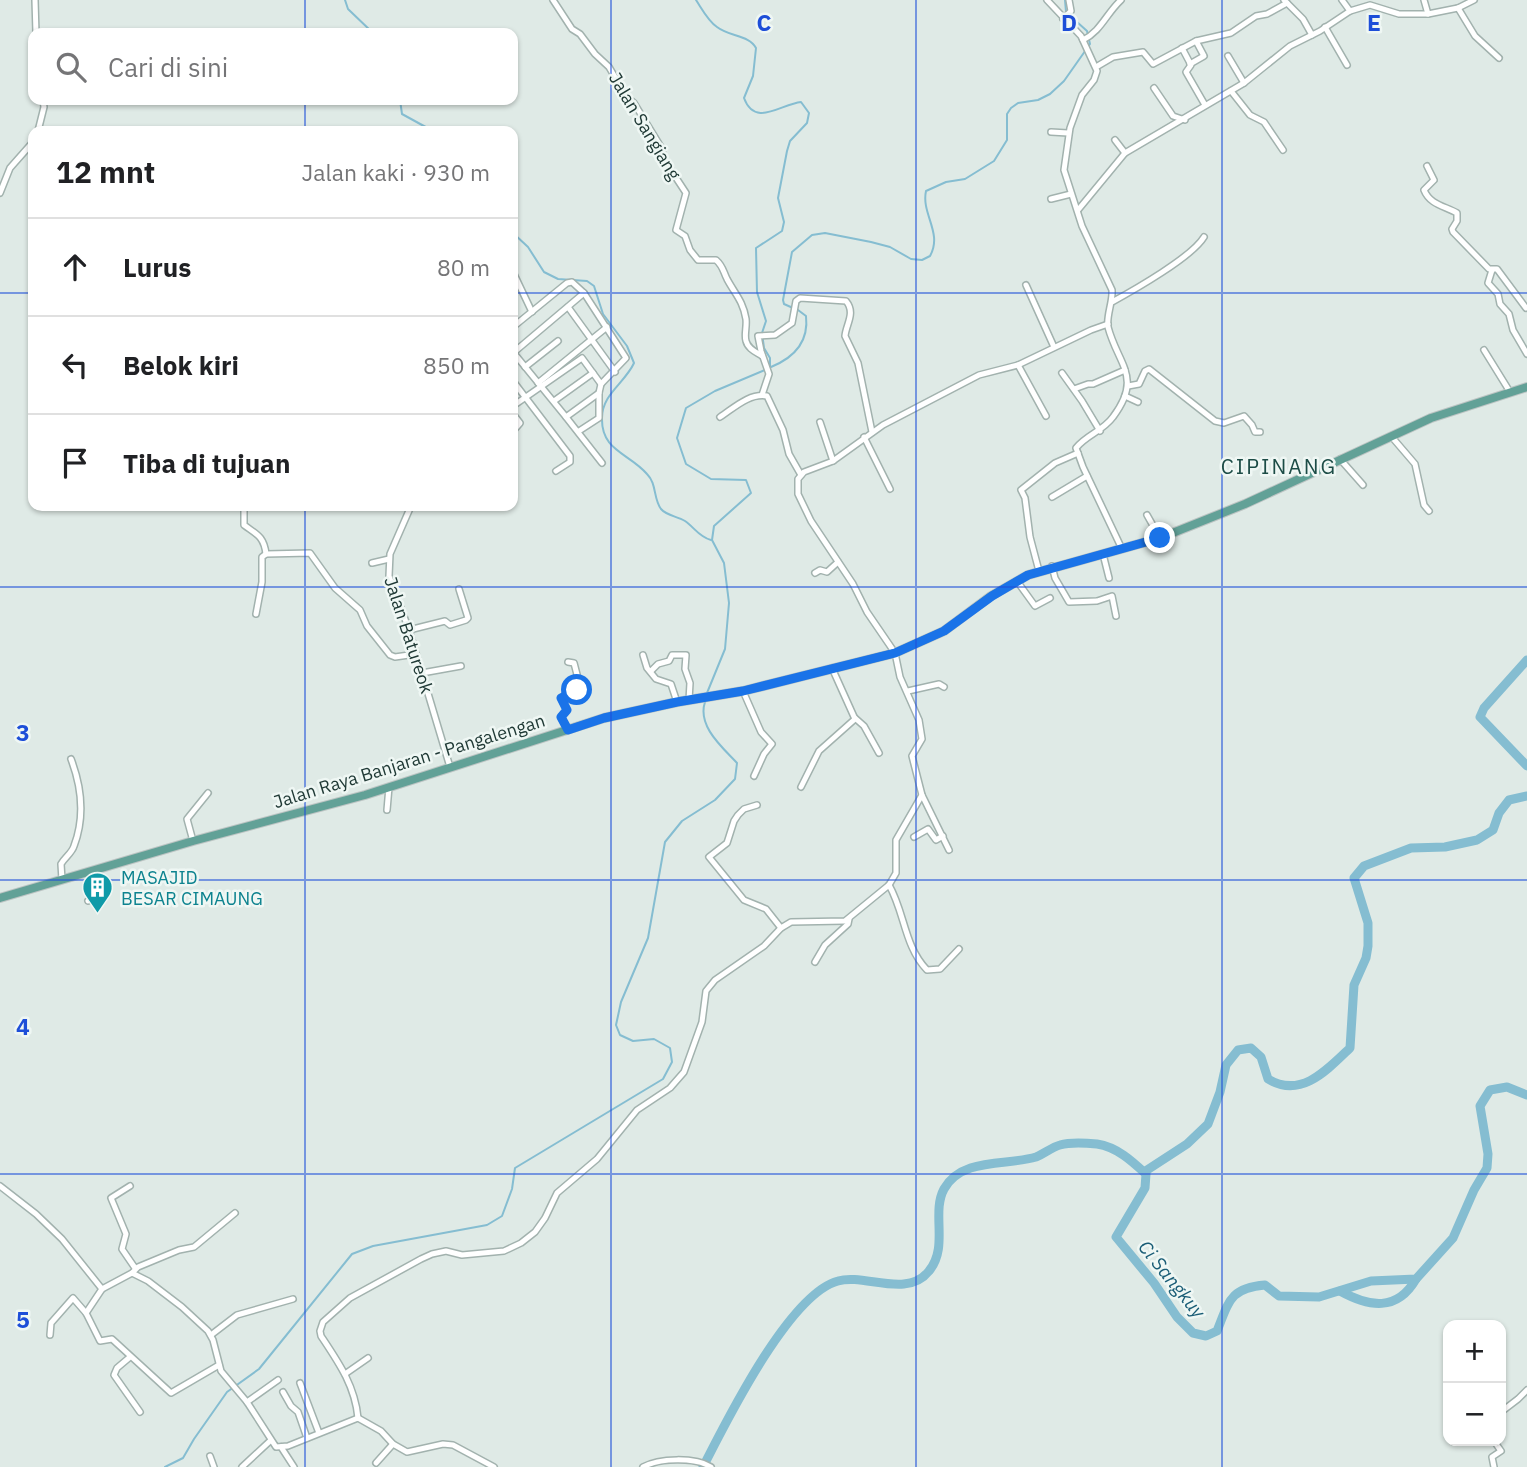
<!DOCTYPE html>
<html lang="id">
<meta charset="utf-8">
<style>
:root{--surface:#fff;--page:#f6f6f6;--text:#202124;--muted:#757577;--line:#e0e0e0}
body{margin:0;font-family:"IBM Plex Sans",sans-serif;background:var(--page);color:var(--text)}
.controls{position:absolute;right:21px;bottom:21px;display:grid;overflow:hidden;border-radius:14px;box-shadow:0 2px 5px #0004}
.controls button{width:63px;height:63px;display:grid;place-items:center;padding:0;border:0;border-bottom:2px solid var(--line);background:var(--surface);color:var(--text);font:35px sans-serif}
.stop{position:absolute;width:21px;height:21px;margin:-16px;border:5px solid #1a73e8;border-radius:50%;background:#fff}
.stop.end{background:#1a73e8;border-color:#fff;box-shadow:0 2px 7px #0008}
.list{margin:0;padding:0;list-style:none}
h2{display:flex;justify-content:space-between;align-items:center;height:91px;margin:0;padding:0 28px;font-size:30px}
h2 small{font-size:23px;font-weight:400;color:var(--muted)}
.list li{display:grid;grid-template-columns:46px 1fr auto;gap:21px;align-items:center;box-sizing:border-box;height:98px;padding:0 28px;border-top:2px solid var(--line)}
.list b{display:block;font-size:26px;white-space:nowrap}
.list em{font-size:23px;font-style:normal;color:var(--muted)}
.icon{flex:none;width:38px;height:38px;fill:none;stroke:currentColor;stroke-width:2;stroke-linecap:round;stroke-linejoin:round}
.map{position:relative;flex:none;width:1527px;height:1467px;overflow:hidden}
.search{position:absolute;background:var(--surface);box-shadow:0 2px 5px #0004;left:28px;top:28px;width:490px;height:77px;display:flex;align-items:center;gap:18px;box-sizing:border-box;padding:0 24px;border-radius:14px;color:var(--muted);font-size:26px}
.panel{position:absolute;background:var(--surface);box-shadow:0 2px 5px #0004;left:28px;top:126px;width:490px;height:385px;border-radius:14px}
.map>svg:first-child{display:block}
</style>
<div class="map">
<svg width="1527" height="1467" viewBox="0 0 1527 1467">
<rect width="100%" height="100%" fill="#dfeae6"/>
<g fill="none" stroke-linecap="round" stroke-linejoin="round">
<g stroke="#85bdd1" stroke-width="2">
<path d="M345,0L348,9L373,33"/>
<path d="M696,0C702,9 708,21 717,27C730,37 749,35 756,48L753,76L744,98C755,128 781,104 801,102L809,113L807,123L790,141L787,151L778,198L784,222L782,231L756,248L757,292L766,321L762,333L764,348L770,358V368"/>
<path d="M400,100L402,114L433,131"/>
<path d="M513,233L528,247L544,272L558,279L587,281L594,286L603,314L627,346L634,363C625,383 602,394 602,418C601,451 629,453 647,474C657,484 653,498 661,509C667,516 677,516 685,521C694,527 699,537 711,540"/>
<path d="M793,308L784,304L783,300L792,252L812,235L825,233L871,242L890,247L911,259L922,260L930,256C943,233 921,214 926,191L946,182L965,179L994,161L1007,140V114L1011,108L1018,103L1038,100L1050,94L1064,81L1090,44L1087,31L1066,12L1065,0"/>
<path d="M771,367C793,358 809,342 806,316L798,310"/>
<path d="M707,693L725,649L729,603L724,563L712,540L714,526L751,493L746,480L711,479L686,464L677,438L686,408L715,391L765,370"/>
<path d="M165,1467L183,1458L194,1439L227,1392L259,1369L352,1254L373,1246L487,1225L502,1216L512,1189L515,1168L663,1079L672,1062L670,1048L654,1039L633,1041L620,1035L616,1025L621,1002L648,938L665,842L682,821L715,800L735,779L737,763C722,747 697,726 705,702"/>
</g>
<g stroke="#85bdd1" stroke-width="9">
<path d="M1527,660L1484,708L1480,717L1527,766"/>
<path d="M1144,1172L1187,1144L1208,1124L1220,1092L1226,1065L1238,1050L1251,1048L1261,1057L1268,1079C1301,1099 1327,1070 1350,1048L1354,985L1366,958L1368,946V923L1354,878L1364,866L1411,848L1445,847L1477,840L1493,830L1499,813L1509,800L1527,796"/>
<path d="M1340,1291C1369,1307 1397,1312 1416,1279"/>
<path d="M703,1467C726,1422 789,1294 838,1281C864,1273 907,1299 929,1271C949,1247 931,1213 944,1189C962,1157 1007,1166 1036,1157C1044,1154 1052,1147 1060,1145C1070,1142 1087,1143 1097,1144C1117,1147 1132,1161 1146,1174L1145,1188L1116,1237L1154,1283L1177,1317L1193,1333L1206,1336L1217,1331C1229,1301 1230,1288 1265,1285L1279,1296L1319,1297L1371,1281L1416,1279L1453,1238L1474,1190L1487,1168L1488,1154L1480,1106L1490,1090L1507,1087L1527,1095"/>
</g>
<defs>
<g id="street">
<path d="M35,0L36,33"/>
<path d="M553,0L572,29L580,34L595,54L609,67L626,96L634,103L661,147L665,161L686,193L676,230L685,236L690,250L698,260H716C723,266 723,271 727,279C735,294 743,301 746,319C747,327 744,335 746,341C748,349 756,352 762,356"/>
<path d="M1047,0L1081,36L1097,71L1094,80L1082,95L1070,128L1064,170L1082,226L1112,290C1113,302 1106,316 1108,327C1118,365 1143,377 1113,417C1103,431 1086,435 1076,448L1083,467L1122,549"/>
<path d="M1284,0L1303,19L1312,35"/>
<path d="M1342,0L1350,11"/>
<path d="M1424,0L1428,14"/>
<path d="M1458,8L1475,36L1499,58"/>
<path d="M1063,19L1071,11L1069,0"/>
<path d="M1325,27L1347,65"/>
<path d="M1083,40C1101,31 1106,14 1121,0"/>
<path d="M1182,48L1191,65L1186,72L1205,105"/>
<path d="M1228,56L1244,83"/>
<path d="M1190,64L1204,56L1196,41"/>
<path d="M1096,67L1113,57L1143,52L1153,64L1196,41L1231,33L1256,16L1267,14L1287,3"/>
<path d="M1154,88L1173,116L1185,120"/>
<path d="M1231,91L1250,115L1264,122L1283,150"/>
<path d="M38,131L44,107L43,100"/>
<path d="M1051,132L1068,133"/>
<path d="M1115,140L1125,153"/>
<path d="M1427,166L1434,180L1424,190C1430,205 1445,206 1457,213V221L1452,229L1453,232L1489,269H1497L1526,308"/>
<path d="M0,193L10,168L33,142"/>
<path d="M1051,199L1071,194"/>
<path d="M1078,210L1125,153L1244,83L1290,46L1320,31L1350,11L1370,5L1399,14H1428L1458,8L1474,0"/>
<path d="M1492,270L1488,283L1498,294L1500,304L1509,314L1513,330L1527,354"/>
<path d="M513,272L532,312"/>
<path d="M1026,285L1054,347"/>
<path d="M1112,302C1134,290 1192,257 1204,237"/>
<path d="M568,307L615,372"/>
<path d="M513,327L567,283L572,282L584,293L626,358L601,384L599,393L566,417L513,352"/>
<path d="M1484,350L1510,392"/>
<path d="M513,353L584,293"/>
<path d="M1018,365L1046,416"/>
<path d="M525,367L558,341"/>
<path d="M1062,373L1082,401L1100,431"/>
<path d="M513,381L570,456V462L556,471"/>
<path d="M538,383L607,327"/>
<path d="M1128,386L1139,384L1145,371L1149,369L1215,421L1224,423L1244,416L1252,425L1255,432H1260"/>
<path d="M1074,389L1088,384H1093L1125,370"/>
<path d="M762,395L769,374L761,351L758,336L775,335L792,323L796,301L800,298L846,301C856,313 846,324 845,336L858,363L872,432"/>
<path d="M1125,396L1138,402"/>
<path d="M554,401L593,373"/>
<path d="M513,406L582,358L601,384"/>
<path d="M513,414L520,423L513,431"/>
<path d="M566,417L602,463"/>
<path d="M720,417C734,408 749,393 767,396L783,430L789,454L801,475"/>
<path d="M820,422L833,461"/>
<path d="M579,431L599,418V393"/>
<path d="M1391,436L1415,464L1424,505L1429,511"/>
<path d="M864,437L890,489"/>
<path d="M1340,459L1363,485"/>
<path d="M1052,497L1087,476"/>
<path d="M244,506V525C256,534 264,536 266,554L310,553L335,588L360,610L367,626L390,655L395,657L416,654"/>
<path d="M411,506L390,554L389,576L409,630L450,767"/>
<path d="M1147,515L1160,538"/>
<path d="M1103,554L1109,578"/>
<path d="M372,563L389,559"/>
<path d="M1052,566L1055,578L1069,602L1097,601L1112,596L1116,616"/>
<path d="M1039,571L1030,537L1025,498L1021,490L1055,463L1078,453"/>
<path d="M815,573L820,570L827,572L838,562"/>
<path d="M1017,581L1035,606L1050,598"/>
<path d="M256,614L262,582V557L266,554"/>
<path d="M409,630L445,621L450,625L466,620L468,618L459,589"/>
<path d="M643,655L647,668L656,679L671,684L677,702"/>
<path d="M568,662L574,663L580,686L561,698L567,710L561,717L568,730"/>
<path d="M651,671L658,664L669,661L672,655H686L685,669L690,683L689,700"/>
<path d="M422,673L461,666"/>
<path d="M743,691L761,732L772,744L764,754L754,776"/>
<path d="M908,691L939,684L944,687"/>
<path d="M855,718L864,726L879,753"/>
<path d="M801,787L819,751L855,719L832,668"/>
<path d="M922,795L949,850"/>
<path d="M757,805L744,809L738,815L734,821L727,843L709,857L744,900L766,909L781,928"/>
<path d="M387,810L389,787"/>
<path d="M914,837L928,829L936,840L943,836"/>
<path d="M193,841L187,819L208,793"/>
<path d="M62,880L61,864C65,857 72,853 74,846C85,817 82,788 71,759"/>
<path d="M889,885C905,913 904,946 927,970L940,969L959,949"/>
<path d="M88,901L102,896L96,870"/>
<path d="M815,962L825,945L848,924L849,919"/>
<path d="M0,1186L36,1214L62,1239L102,1289L132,1273L148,1281L182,1307L208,1331L213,1340L221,1371L247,1402L276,1447L288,1446L358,1418L381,1431L393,1444L407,1452L443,1444L453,1445L494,1467"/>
<path d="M130,1186L111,1198L126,1234L122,1249L135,1268"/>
<path d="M132,1273L138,1267L179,1250L194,1247L235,1213"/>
<path d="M102,1289L86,1313L100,1341L112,1339L171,1393L219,1365"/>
<path d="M50,1335L51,1323L73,1298L86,1313"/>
<path d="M211,1335L237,1315L293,1299"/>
<path d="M130,1357L117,1368L114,1375L140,1412"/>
<path d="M345,1374L368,1358"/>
<path d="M300,1383L319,1433"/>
<path d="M283,1392L291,1406L298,1412L307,1438"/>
<path d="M247,1402L278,1380"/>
<path d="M1501,1412L1518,1399L1527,1390"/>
<path d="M358,1418C355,1386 339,1363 321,1336L320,1331L323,1322L350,1298L421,1259L432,1254L446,1251L462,1255L504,1251L521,1243L535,1232L545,1218L557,1193L597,1159L637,1110L670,1088L684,1072L702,1022L706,991L715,980L764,946L781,928L791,922L845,921L889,885L896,873V840L922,795L912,756L922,739L919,720L900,677L895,653L867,612L853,584L811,521L798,494V479L804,472L833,461L883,425L979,375L1018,365L1091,330L1108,324"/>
<path d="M281,1447L294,1467"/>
<path d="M210,1456L214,1467"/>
<path d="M376,1463L393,1444"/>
<path d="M242,1467L270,1441"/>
<path d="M643,1467C659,1458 695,1457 711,1467"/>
<path d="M1494,1467L1492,1457L1501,1451L1494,1441"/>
</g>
<path id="primary" d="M0,898L193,841L365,795L604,718L677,702L743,691L895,653L944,631L991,596L1028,575L1160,538L1245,504L1431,418L1527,387"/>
</defs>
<use href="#street" stroke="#a2b2ae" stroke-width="8"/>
<use href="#primary" stroke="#bcc4c3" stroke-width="10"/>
<use href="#street" stroke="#fff" stroke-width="5"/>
<use href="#primary" stroke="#62a197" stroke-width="8"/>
</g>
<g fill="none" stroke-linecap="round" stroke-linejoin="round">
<path stroke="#1a73e8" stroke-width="9" d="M577,690L561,698L567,710L561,717L568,730L604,718L677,702L743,691L895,653L944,631L992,596L1028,575L1160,538"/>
</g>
<path fill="none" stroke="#1d4ed8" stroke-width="2" stroke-opacity="0.55" d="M305,0V33M611,0V1467M916,0V1467M1222,0V1467M305,100V131M0,293H33M513,293H1527M305,506V1467M0,587H1527M0,880H1527M0,1174H1527"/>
<defs>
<symbol id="building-pin" viewBox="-11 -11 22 30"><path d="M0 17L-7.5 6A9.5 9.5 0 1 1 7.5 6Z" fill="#0f9aa8" stroke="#eff7f4"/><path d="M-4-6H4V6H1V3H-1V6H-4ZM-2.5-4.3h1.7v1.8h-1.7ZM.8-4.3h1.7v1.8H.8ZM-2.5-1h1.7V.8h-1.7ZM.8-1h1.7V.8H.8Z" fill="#fff"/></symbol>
</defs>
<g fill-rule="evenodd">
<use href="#building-pin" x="80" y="870" width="35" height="47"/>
</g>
<g text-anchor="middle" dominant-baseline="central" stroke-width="5" stroke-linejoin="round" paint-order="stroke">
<g font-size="18" fill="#203a36" stroke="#eff7f4">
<text transform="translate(645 126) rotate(59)">Jalan Sangiang</text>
<text transform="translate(409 635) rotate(72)">Jalan Batureok</text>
<text transform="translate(409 761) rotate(-17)">Jalan Raya Banjaran - Pangalengan</text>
</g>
<g font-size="18" fill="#0d838f" stroke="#eff7f4" text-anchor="start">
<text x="121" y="877">MASAJID<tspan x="121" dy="21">BESAR CIMAUNG</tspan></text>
</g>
<g font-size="19" font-style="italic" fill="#1a5d76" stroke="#eff7f4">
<text transform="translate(1172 1279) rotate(51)">Ci Sangkuy</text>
</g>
<g font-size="21" letter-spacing="2" fill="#1c4c46" stroke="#eff7f4">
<text x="1279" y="466">CIPINANG</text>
</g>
</g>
<g font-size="23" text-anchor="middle" font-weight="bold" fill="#1d4ed8" stroke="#eff7f4" stroke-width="5" stroke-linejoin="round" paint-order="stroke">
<text x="764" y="31">C</text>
<text x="1069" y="31">D</text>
<text x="1374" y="31">E</text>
<text x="23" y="741">3</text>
<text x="23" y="1035">4</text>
<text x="23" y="1328">5</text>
</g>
</svg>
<div class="controls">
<button>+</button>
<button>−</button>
</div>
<div class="stop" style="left:577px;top:690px"></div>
<div class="stop end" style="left:1160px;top:538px"></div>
<div class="search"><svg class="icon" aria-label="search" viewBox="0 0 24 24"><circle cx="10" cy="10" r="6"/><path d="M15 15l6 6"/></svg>Cari di sini</div>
<section class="panel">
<h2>12 mnt<small>Jalan kaki · 930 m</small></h2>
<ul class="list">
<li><svg class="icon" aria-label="ahead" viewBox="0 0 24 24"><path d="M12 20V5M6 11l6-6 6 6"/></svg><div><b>Lurus</b></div><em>80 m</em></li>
<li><svg class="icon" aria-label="left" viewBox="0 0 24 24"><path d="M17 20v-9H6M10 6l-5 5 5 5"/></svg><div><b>Belok kiri</b></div><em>850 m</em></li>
<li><svg class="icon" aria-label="arrive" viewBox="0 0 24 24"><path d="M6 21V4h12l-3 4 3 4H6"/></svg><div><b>Tiba di tujuan</b></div></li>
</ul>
</section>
</div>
